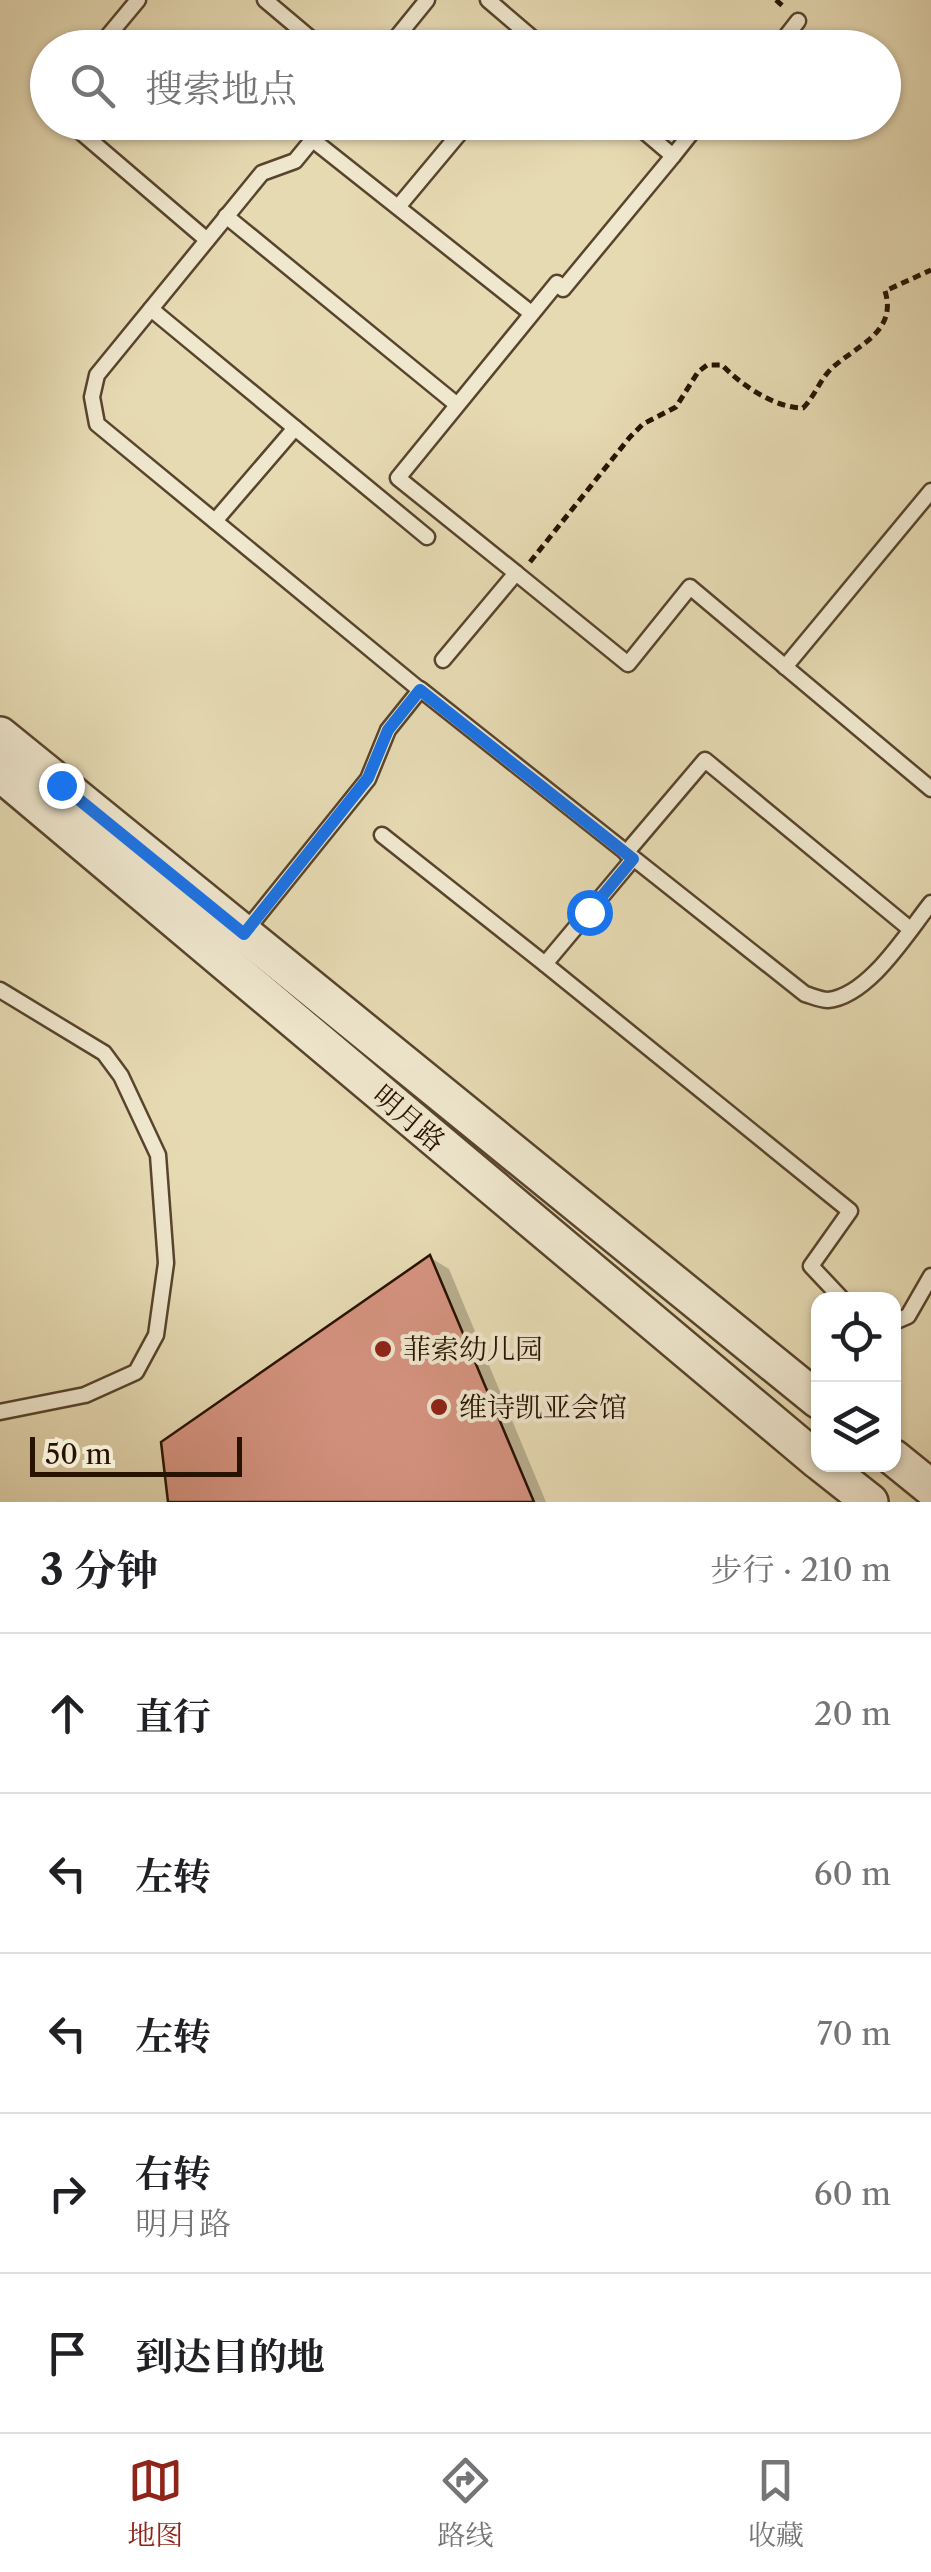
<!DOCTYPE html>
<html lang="zh">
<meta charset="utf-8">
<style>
:root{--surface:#fff;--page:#f2f2f2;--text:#202124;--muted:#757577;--line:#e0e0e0;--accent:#8f2418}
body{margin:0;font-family:"Libre Caslon Text","Noto Serif SC",serif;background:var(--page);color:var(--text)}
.controls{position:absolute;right:30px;bottom:30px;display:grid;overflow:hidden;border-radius:20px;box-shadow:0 2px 8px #0004}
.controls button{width:90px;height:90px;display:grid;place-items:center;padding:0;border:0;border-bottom:2px solid var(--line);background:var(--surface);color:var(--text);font:50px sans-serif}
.scale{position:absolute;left:30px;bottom:25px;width:212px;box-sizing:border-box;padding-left:10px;border:5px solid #281200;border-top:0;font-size:28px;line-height:35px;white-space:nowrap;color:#281200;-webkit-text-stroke:8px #efe7ce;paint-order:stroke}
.stop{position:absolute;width:30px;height:30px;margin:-22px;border:8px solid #1a73e8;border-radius:50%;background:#fff}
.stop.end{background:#1a73e8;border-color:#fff;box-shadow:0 2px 10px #0008}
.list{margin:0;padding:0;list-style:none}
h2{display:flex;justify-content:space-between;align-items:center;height:130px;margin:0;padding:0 40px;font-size:42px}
h2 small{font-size:32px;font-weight:400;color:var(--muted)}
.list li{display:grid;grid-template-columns:65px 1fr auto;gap:30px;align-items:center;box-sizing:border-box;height:160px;padding:0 40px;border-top:2px solid var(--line)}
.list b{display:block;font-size:38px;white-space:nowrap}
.list p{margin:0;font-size:32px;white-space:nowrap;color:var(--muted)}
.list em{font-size:32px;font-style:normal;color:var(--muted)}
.icon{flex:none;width:55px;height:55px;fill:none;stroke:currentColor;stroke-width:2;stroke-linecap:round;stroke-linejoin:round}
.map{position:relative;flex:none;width:931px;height:1502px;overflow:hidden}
.search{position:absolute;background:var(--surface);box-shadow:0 2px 8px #0004;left:30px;right:30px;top:30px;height:110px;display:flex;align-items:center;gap:25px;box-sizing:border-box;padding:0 35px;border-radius:55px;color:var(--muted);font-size:38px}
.sheet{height:930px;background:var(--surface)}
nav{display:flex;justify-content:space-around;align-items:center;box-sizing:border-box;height:140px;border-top:2px solid var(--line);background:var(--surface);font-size:28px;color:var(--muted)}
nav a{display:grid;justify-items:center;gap:5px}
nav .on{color:var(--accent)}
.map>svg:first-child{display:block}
</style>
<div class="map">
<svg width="931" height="1502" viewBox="0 0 931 1502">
<rect width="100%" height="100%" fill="#e6dab3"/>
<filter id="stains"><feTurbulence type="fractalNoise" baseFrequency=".002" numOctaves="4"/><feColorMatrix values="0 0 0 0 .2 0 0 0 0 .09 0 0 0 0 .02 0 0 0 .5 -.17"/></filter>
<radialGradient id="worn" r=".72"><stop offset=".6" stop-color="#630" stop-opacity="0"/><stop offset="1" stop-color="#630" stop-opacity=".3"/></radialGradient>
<path fill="#0003" d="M431,1258L449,1269L546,1502H170Z"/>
<path fill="#d59380" stroke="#281200" stroke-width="2.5" d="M430,1255L534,1502H168L161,1442Z"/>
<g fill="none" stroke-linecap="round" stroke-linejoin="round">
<defs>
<g id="service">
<path d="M265,0L322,48"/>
<path d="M488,0L544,48"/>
<path d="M98,48L138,0"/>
<path d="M388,48L427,0"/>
<path d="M777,48L798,21"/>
<path d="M69,122L207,240"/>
<path d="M633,122L673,156L700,122"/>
<path d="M313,140L531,313"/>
<path d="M398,207L469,122"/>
<path d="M226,216L456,404"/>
<path d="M151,309L427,537"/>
<path d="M215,521L295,428"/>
<path d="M516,573L628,664L690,587L931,789"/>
<path d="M443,660L516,573L398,478L557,283L563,289L673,156"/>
<path d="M785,667L931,491"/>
<path d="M420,689L805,994C812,996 821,1000 828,1000C869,996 907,933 931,903"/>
<path d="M382,835L545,964L633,859"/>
<path d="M626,853L705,760L910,929"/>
<path d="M244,933L368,779L388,730L420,690L97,424L92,397L97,375L262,173L295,161L327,122"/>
<path d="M545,964L850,1211L811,1266L843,1300"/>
<path d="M0,990L104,1053L121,1076L158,1155L166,1263L156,1335L136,1372L85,1395L0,1412"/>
<path d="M894,1322L908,1316L931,1276"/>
</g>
<g id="tertiary">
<path d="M0,735L818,1400"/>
<path d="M0,773L818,1461"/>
<path d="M894,1458L931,1488"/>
<path d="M822,1464L870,1502"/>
</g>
</defs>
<use href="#service" stroke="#58442d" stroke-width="19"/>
<use href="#tertiary" stroke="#58442d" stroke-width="40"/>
<g stroke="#281200" stroke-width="5" stroke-dasharray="8 5" stroke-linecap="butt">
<path d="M776,0L785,8"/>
<path d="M530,562L630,437L643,424L676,407L698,372L707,365H722C741,385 775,408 803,408C815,396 819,381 831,369C855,346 898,333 885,291L931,270"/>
</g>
<use href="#service" stroke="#efe7ce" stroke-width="14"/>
<use href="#tertiary" stroke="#efe7ce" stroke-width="35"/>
</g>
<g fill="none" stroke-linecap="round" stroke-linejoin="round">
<path stroke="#1a73e8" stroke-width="12" d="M61,785L244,934L368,778L388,730L420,690L633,859L589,912"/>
</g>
<g fill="#8f2418" stroke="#efe7ce" stroke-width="4">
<circle cx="383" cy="1349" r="10"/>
<circle cx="439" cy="1407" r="10"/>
</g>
<g text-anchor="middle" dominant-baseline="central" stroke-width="8" stroke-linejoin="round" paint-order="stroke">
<g font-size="28" fill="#281200" stroke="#efe7ce">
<text transform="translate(409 1118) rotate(40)">明月路</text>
</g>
<g font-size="28" fill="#281200" stroke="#efe7ce" text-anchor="start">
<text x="403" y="1349">菲索幼儿园</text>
<text x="459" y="1407">维诗凯亚会馆</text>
</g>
</g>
<rect width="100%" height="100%" filter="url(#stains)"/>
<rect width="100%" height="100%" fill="url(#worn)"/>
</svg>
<div class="controls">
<button><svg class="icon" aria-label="locate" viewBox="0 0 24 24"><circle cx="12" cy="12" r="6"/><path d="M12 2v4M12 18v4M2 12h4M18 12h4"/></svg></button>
<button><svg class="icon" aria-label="layers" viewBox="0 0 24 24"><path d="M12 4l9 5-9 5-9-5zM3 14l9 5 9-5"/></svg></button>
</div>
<div class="scale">50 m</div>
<div class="stop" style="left:589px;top:912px"></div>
<div class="stop end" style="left:61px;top:785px"></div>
<div class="search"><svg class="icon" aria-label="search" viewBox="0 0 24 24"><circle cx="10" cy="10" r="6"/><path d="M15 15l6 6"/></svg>搜索地点</div>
</div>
<section class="sheet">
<h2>3 分钟<small>步行 · 210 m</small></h2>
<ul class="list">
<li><svg class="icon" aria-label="ahead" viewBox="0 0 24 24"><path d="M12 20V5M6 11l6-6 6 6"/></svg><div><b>直行</b></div><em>20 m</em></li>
<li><svg class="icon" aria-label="left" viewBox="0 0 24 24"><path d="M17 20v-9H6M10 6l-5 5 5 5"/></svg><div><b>左转</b></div><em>60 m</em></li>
<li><svg class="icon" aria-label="left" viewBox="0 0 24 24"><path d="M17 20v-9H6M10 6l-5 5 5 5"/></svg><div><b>左转</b></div><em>70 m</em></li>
<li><svg class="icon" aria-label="right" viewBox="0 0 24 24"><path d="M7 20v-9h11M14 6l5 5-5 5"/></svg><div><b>右转</b><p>明月路</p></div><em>60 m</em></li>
<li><svg class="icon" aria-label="arrive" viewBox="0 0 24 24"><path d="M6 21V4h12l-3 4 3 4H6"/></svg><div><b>到达目的地</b></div></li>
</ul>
</section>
<nav>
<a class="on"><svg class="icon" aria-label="map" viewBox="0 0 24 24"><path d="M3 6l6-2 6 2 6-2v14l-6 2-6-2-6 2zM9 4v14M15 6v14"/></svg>地图</a>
<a><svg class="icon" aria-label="directions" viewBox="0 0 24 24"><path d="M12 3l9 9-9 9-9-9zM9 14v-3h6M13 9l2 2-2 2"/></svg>路线</a>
<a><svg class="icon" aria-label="saved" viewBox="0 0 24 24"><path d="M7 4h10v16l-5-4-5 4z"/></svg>收藏</a>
</nav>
